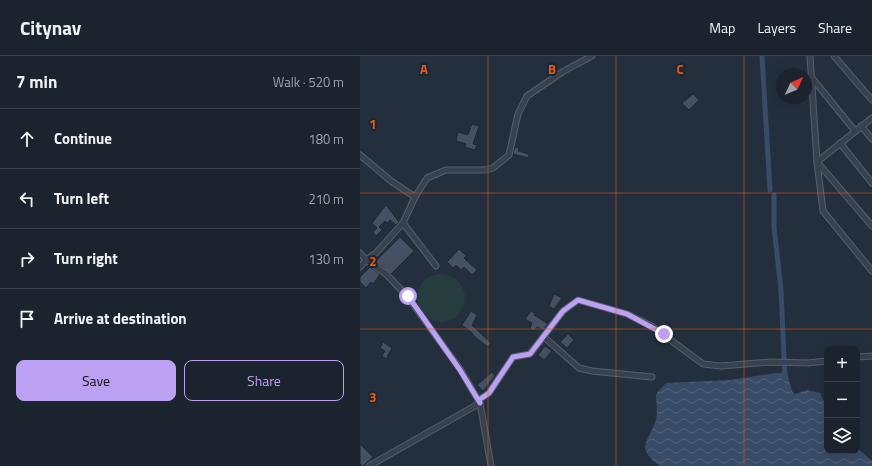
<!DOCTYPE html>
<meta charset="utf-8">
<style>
:root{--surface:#1b232e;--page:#242b36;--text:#f1f3f6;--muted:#a0a4aa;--line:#39404a;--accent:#bca0f2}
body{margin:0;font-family:"Titillium Web",sans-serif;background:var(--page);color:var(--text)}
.controls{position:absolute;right:12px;bottom:12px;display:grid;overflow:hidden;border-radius:8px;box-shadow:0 4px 16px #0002}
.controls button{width:36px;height:36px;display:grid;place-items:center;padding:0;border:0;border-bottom:1px solid var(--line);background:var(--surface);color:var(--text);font:20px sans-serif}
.compass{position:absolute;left:416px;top:12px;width:36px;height:36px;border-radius:50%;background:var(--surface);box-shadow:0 4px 16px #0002;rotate:46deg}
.stop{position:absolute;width:12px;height:12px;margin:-9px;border:3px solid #bca0f2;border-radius:50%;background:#fff}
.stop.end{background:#bca0f2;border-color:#fff;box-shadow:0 1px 4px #0008}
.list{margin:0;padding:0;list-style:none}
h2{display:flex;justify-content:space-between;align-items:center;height:52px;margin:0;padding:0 16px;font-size:17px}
h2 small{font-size:13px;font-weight:400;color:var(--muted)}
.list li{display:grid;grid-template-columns:26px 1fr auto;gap:12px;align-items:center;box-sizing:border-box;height:60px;padding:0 16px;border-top:1px solid var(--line)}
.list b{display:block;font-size:15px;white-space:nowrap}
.list em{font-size:13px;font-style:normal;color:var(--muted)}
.actions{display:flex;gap:8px;padding:12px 16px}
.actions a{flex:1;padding:9px 0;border:1px solid var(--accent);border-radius:8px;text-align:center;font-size:14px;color:var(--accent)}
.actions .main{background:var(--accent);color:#111}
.icon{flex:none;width:22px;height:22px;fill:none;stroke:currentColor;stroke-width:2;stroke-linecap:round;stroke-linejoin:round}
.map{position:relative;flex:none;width:512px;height:410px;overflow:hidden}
header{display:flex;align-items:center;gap:24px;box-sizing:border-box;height:56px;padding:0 20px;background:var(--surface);border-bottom:1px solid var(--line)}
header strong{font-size:19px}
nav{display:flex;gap:22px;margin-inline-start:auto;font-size:14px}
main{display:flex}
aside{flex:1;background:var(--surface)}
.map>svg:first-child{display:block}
</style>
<header>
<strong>Citynav</strong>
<nav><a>Map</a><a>Layers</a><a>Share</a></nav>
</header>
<main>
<aside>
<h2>7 min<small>Walk · 520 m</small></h2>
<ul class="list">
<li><svg class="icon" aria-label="ahead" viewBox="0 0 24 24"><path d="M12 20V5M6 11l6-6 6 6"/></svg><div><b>Continue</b></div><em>180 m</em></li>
<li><svg class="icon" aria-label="left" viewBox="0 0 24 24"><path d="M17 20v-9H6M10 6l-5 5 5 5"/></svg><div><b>Turn left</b></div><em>210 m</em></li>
<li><svg class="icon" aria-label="right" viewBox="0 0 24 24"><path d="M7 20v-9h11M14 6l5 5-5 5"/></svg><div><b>Turn right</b></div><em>130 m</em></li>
<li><svg class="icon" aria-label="arrive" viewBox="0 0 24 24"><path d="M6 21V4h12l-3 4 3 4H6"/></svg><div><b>Arrive at destination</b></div></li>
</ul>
<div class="actions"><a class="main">Save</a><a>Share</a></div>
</aside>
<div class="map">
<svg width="512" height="410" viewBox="0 0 512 410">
<defs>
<pattern id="water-waves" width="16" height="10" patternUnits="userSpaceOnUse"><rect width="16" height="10" fill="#394c67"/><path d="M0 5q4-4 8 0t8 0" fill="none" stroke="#53647b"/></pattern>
</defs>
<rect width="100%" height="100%" fill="#242f3e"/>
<circle fill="#263c3f" cx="81" cy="242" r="24"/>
<path fill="url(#water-waves)" d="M416,317H427L432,335L435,338L447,334L460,337L467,352V395H497V392L512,405V410H300C274,391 289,386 296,364C298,356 296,346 296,338L306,327L370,324Z"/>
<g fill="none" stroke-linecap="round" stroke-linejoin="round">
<g stroke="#394c67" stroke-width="5">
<path d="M402,0L410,134"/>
<path d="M414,139V171L421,234L425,323"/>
</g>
</g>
<g fill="#455162" stroke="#1f2835">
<path d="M333,38L339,44L329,54L322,47Z"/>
<path d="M112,68L119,70L113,88L117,89L115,94L105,91L106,88L96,85L98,76L108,79Z"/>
<path d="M155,91L159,92L158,95L169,98L168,102L153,98Z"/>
<path d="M26,149L39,166L36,169L30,164L27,167L25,165L19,171L22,174L16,180L13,176L17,172L12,167Z"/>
<path d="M40,181L54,195L31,218L15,206Z"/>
<path d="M99,193L106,200L104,202L117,214L112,219L104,211L101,214L96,209L93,212L87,206Z"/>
<path d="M10,211L20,218L13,228L11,226L6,232L0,226V221Z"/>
<path d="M194,238L202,242L194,253L189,250Z"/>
<path d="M111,255L117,259L112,269L131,287L128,291L116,282L111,276L102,269Z"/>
<path d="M171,255L175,257L174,259L188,268L183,274L177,271L174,275L170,272L172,267L165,263Z"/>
<path d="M208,278L214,284L207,292L200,286Z"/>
<path d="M23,286L32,292L26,303L22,300L25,295L20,292Z"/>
<path d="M185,290L192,295L184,304L178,299Z"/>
<path d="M132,316L135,320L123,335L117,329Z"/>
<path d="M0,388L13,401L3,410L0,408Z"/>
</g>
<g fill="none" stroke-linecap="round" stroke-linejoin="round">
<defs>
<g id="minor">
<path d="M450,0L457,106L463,155L512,215"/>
<path d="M474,0L512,44"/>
<path d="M452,22L495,75"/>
<path d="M501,70L512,83"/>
<path d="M480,87L512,127"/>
<path d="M0,99L31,125L55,141"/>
<path d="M457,106L512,62"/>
<path d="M458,107L512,170"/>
<path d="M43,167L76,210"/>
<path d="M0,197L6,204L16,197L43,167L55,141L67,122L86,114H126L133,112L149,99L158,58L167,40L204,15L232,0"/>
<path d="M0,211L6,204L26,218L47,240L100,313L120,347L131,410"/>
<path d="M184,281L219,312L232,315L292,321"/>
<path d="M497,301L512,300"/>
<path d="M9,410L120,347L119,344L129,337L153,301L170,298L203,255L218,244L267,258L293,271L343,308L361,310L411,306L447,307L467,305"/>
</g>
</defs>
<use href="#minor" stroke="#565f6c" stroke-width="7"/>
<use href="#minor" stroke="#38414e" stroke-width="5"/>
</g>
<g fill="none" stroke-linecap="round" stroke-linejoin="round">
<path stroke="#bca0f2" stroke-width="5" d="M48,240L100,314L120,347L119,344L129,337L153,301L170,298L203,255L218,244L267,258L304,278"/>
</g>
<path fill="none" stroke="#e8590c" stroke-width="1" stroke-opacity="0.55" d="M128,0V410M256,0V410M384,0V410M0,137H512M0,273H512"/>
<g font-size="13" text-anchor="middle" font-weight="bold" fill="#e8590c" stroke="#1d2633" stroke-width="4" stroke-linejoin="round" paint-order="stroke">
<text x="64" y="18">A</text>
<text x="192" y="18">B</text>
<text x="320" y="18">C</text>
<text x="13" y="73">1</text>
<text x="13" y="210">2</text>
<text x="13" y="346">3</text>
</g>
</svg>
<div class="controls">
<button>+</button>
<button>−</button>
<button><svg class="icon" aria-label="layers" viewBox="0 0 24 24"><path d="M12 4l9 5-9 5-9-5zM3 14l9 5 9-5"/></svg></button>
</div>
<svg class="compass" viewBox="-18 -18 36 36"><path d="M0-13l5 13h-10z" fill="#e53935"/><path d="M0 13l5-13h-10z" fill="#a0a4aa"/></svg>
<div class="stop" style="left:48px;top:240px"></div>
<div class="stop end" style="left:304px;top:278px"></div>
</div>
</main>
